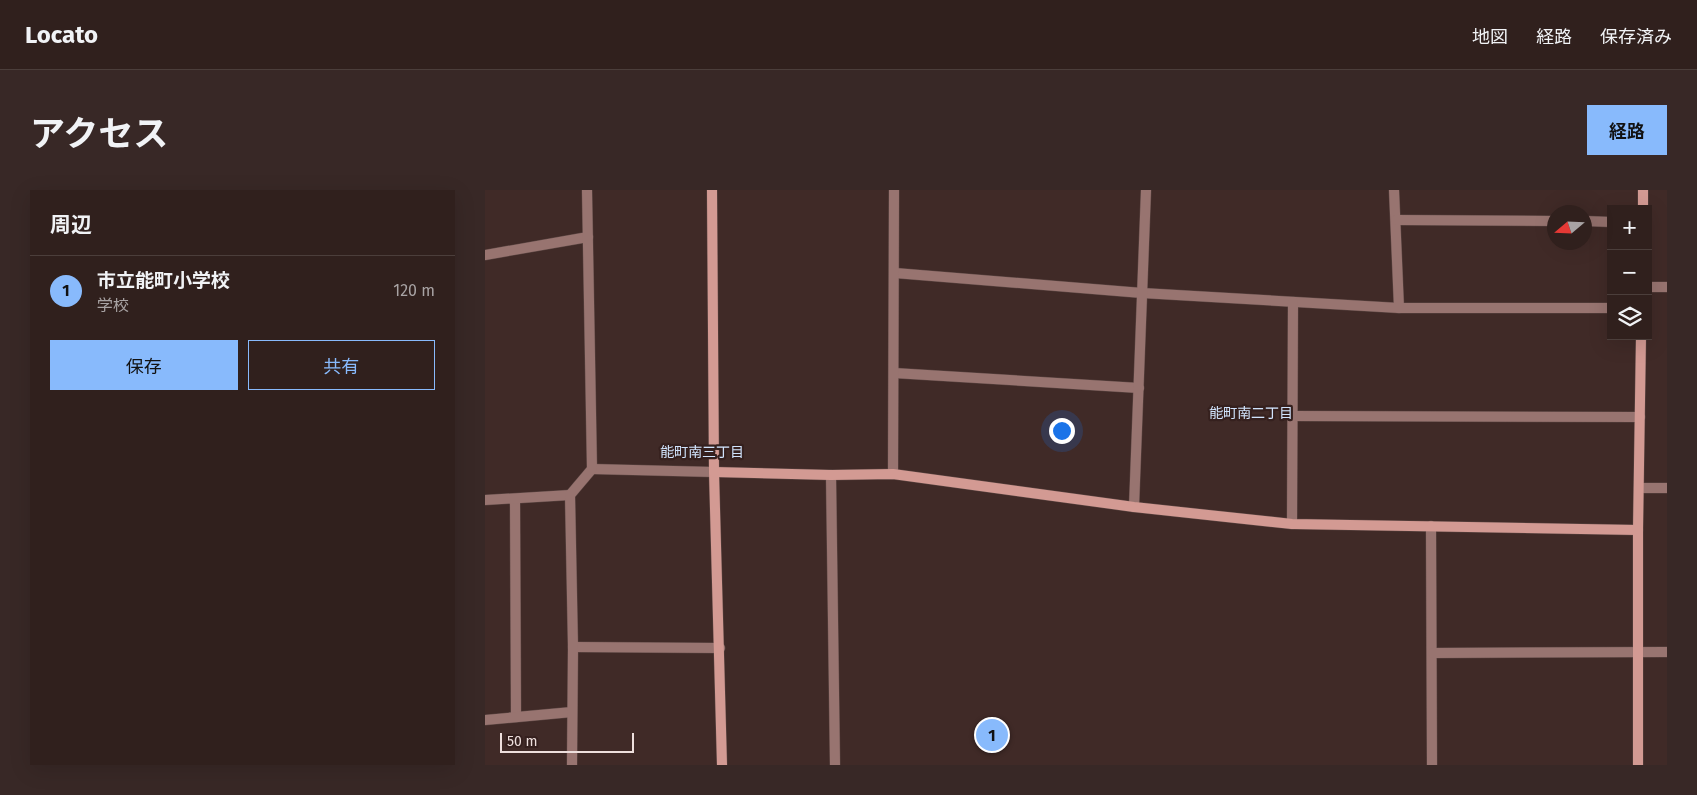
<!DOCTYPE html>
<html lang="ja">
<meta charset="utf-8">
<style>
:root{--surface:#30201d;--page:#382826;--text:#f1f3f6;--muted:#a8a3a4;--line:#4b3e3b;--accent:#88bafc}
body{margin:0;font-family:"Fira Sans","Noto Sans JP",sans-serif;background:var(--page);color:var(--text)}
.controls{position:absolute;right:15px;top:15px;display:grid;overflow:hidden;border-radius:0px;box-shadow:0 5px 20px #0002}
.controls button{width:45px;height:45px;display:grid;place-items:center;padding:0;border:0;border-bottom:1px solid var(--line);background:var(--surface);color:var(--text);font:25px sans-serif}
.compass{position:absolute;left:1062px;top:15px;width:45px;height:45px;border-radius:50%;background:var(--surface);box-shadow:0 5px 20px #0002;rotate:251deg}
.scale{position:absolute;left:15px;bottom:12px;width:134px;box-sizing:border-box;padding-left:5px;border:2px solid #eedfdd;border-top:0;font-size:14px;line-height:18px;white-space:nowrap;color:#eedfdd;-webkit-text-stroke:4px #35201e;paint-order:stroke}
.you{position:absolute;left:576px;top:240px;width:18px;height:18px;margin:-12px;border:4px solid #fff;border-radius:50%;background:#1a73e8;box-shadow:0 0 0 8px #1a73e833}
.badge{display:grid;place-items:center;width:32px;height:32px;border-radius:50%;background:var(--accent);color:#111;font-size:16px;font-weight:700}
.pin{position:absolute;translate:-50% -50%;border:2px solid #fff;box-shadow:0 1px 5px #0006}
.list{margin:0;padding:0;list-style:none}
h2{display:flex;justify-content:space-between;align-items:center;height:65px;margin:0;padding:0 20px;font-size:21px}
h2 small{font-size:16px;font-weight:400;color:var(--muted)}
.list li{display:grid;grid-template-columns:32px 1fr auto;gap:15px;align-items:center;box-sizing:border-box;height:70px;padding:0 20px;border-top:1px solid var(--line)}
.list b{display:block;font-size:19px;white-space:nowrap}
.list p{margin:0;font-size:16px;white-space:nowrap;color:var(--muted)}
.list em{font-size:16px;font-style:normal;color:var(--muted)}
.actions{display:flex;gap:10px;padding:15px 20px}
.actions a{flex:1;padding:11px 0;border:1px solid var(--accent);border-radius:0px;text-align:center;font-size:18px;color:var(--accent)}
.actions .main{background:var(--accent);color:#111}
.icon{flex:none;width:28px;height:28px;fill:none;stroke:currentColor;stroke-width:2;stroke-linecap:round;stroke-linejoin:round}
.map{position:relative;flex:none;width:1182px;height:575px;overflow:hidden;border-radius:0px}
header{display:flex;align-items:center;gap:30px;box-sizing:border-box;height:70px;padding:0 25px;background:var(--surface);border-bottom:1px solid var(--line)}
header strong{font-size:24px}
nav{display:flex;gap:28px;margin-inline-start:auto;font-size:18px}
.intro{display:flex;align-items:center;justify-content:space-between;box-sizing:border-box;height:120px;padding:0 30px}
h1{margin:0;font-size:35px}
.button{padding:12px 22px;border-radius:0px;background:var(--accent);color:#111;font-size:18px;font-weight:700}
main{display:flex;gap:30px;padding:0 30px}
aside{flex:1;background:var(--surface);border-radius:0px;box-shadow:0 5px 20px #0002}
.map>svg:first-child{display:block}
</style>
<header>
<strong>Locato</strong>
<nav><a>地図</a><a>経路</a><a>保存済み</a></nav>
</header>
<div class="intro"><h1>アクセス</h1><a class="button">経路</a></div>
<main>
<aside>
<h2>周辺<small></small></h2>
<ul class="list">
<li><span class="badge">1</span><div><b>市立能町小学校</b><p>学校</p></div><em>120 m</em></li>
</ul>
<div class="actions"><a class="main">保存</a><a>共有</a></div>
</aside>
<div class="map">
<svg width="1182" height="575" viewBox="0 0 1182 575">
<rect width="100%" height="100%" fill="#402a27"/>
<g fill="none" stroke-linecap="round" stroke-linejoin="round">
<defs>
<g id="street">
<path d="M909,0L914,118"/>
<path d="M911,30L1070,31"/>
<path d="M1100,31L1126,32"/>
<path d="M0,65L103,47"/>
<path d="M410,83L657,103L914,118H1126"/>
<path d="M1163,97H1182"/>
<path d="M409,183L654,198"/>
<path d="M807,226L1155,227"/>
<path d="M107,279L229,282"/>
<path d="M408,284L409,0"/>
<path d="M346,285L350,575"/>
<path d="M1154,298H1182"/>
<path d="M30,309L31,527"/>
<path d="M0,310L85,305"/>
<path d="M649,317L661,0"/>
<path d="M807,334L808,112"/>
<path d="M946,336L947,575"/>
<path d="M88,457L235,458"/>
<path d="M948,463L1182,462"/>
<path d="M0,530L87,522"/>
<path d="M87,575L88,457L85,305L107,279L102,0"/>
</g>
<g id="secondary">
<path d="M227,0L229,282L237,575"/>
<path d="M1158,19V0"/>
<path d="M229,282L346,285L408,284L649,317L807,334L1153,340"/>
<path d="M1153,575V340L1156,146"/>
</g>
</defs>
<use href="#street" stroke="#5c4744" stroke-width="11"/>
<use href="#secondary" stroke="#5c4744" stroke-width="11"/>
<use href="#street" stroke="#987470" stroke-width="10"/>
<use href="#secondary" stroke="#d39a93" stroke-width="10"/>
</g>
<g text-anchor="middle" dominant-baseline="central" stroke-width="4.5" stroke-linejoin="round" paint-order="stroke">
<g font-size="14" fill="#d0e3fc" stroke="#35201e">
<text x="766" y="223">能町南二丁目</text>
<text x="217" y="262">能町南三丁目</text>
</g>
</g>
</svg>
<div class="controls">
<button>+</button>
<button>−</button>
<button><svg class="icon" aria-label="layers" viewBox="0 0 24 24"><path d="M12 4l9 5-9 5-9-5zM3 14l9 5 9-5"/></svg></button>
</div>
<svg class="compass" viewBox="-18 -18 36 36"><path d="M0-13l5 13h-10z" fill="#e53935"/><path d="M0 13l5-13h-10z" fill="#a8a3a4"/></svg>
<div class="scale">50 m</div>
<div class="you"></div>
<div class="pin badge" style="left:507px;top:545px">1</div>
</div>
</main>
